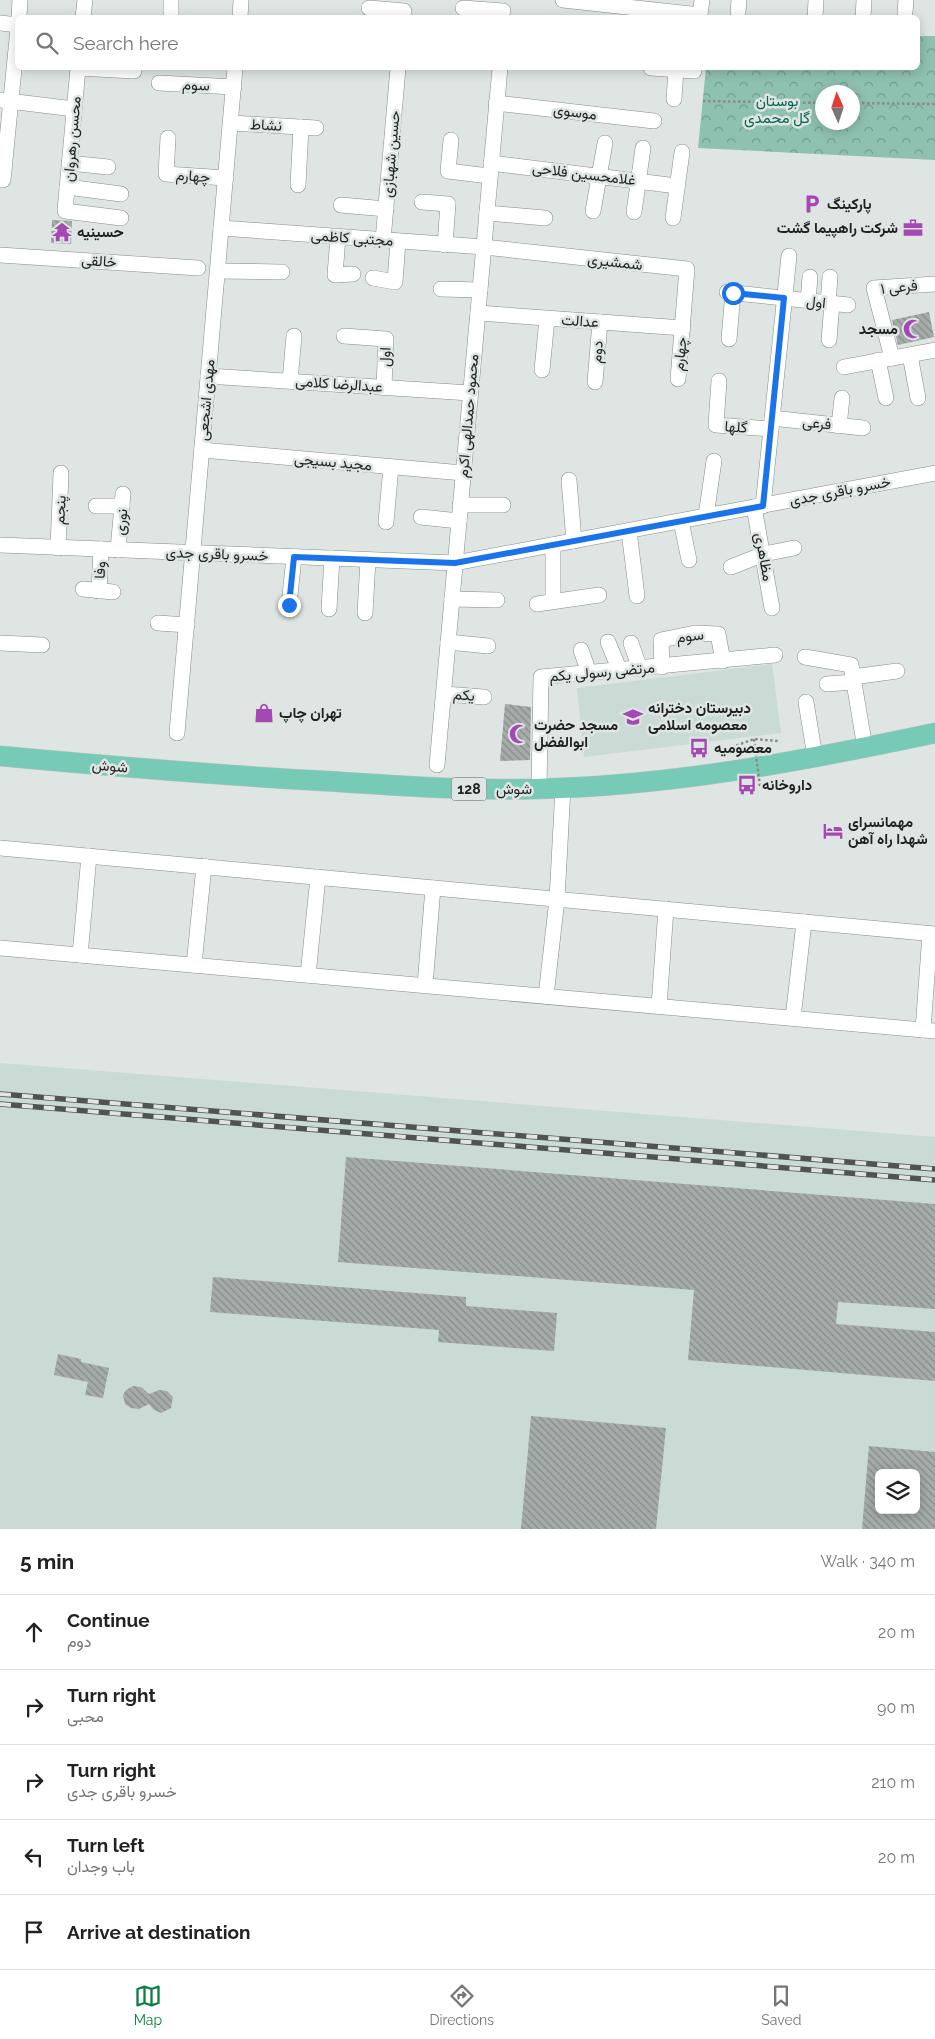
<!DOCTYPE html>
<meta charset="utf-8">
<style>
:root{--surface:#fff;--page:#f2f2f2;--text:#222;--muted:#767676;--line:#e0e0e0;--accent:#0b8043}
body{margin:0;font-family:Raleway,Vazirmatn,sans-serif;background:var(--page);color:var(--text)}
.controls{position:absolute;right:15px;bottom:15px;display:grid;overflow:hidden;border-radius:8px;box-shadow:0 2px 12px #0003}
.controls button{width:45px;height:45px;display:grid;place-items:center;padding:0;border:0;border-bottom:1px solid var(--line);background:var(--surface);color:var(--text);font:25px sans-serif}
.compass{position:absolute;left:815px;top:85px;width:45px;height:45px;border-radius:50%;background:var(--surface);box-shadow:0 2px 12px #0003;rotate:357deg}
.stop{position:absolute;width:15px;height:15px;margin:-11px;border:4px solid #1a73e8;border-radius:50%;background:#fff}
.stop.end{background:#1a73e8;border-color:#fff;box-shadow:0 1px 5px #0008}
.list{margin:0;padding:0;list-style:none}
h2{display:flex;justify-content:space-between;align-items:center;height:65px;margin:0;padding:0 20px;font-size:21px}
h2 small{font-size:16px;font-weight:400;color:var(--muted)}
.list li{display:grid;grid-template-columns:32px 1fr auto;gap:15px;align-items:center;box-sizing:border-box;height:75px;padding:0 20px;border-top:1px solid var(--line)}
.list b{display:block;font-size:19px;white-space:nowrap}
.list p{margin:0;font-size:16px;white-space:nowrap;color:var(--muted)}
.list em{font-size:16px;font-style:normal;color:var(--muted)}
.icon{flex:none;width:28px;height:28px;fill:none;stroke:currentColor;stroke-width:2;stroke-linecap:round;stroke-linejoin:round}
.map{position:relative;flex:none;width:935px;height:1529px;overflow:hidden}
.search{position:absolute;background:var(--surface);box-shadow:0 2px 12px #0003;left:15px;right:15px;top:15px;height:55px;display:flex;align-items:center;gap:12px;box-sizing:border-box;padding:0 18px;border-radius:8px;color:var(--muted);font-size:19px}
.sheet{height:440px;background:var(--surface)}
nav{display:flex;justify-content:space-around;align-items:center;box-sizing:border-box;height:70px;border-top:1px solid var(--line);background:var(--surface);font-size:14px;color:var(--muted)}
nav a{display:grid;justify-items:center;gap:2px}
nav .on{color:var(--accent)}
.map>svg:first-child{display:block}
</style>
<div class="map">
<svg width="935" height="1529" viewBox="0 0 935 1529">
<defs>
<pattern id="forest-crowns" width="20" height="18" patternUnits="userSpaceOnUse" patternTransform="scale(1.25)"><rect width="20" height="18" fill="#8fc1b0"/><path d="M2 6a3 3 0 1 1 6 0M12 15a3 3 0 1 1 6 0" fill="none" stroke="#749c8f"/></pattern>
<pattern id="building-back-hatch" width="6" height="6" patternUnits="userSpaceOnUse" patternTransform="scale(1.25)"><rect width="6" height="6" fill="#a5aca9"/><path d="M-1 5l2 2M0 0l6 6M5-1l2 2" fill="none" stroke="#868c89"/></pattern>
</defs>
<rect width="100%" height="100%" fill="#dee5e2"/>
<g fill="#cadad4" fill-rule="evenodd">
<path d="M772,664L781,733L584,757L577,688Z"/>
<path d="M0,1063L935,1137V1529H0ZM879,1473H916V1510H879Z"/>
</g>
<path fill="url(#forest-crowns)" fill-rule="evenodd" d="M918,36H935V160L698,148L706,68H918ZM822,92H852V122H822Z"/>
<g fill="url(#building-back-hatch)" fill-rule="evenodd">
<path d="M52,220L72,221L71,244L51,243Z"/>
<path d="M929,312L934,337L898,345L892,320Z"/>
<path d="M505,704L531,707L530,760L500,761Z"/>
<path d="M346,1157L935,1204V1309L838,1302L836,1324L935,1332V1381L688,1360L694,1290L338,1262Z"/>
<path d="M213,1277L466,1297V1306L557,1313L554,1351L438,1342L439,1330L210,1312Z"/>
<path d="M58,1354L81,1359V1362L109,1368L103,1398L85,1395L88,1382L54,1375Z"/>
<path d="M133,1386L141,1387L149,1394L159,1390L167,1391L173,1397L171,1408L161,1413L154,1410L149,1404L139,1409L131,1408L125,1404L123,1395L126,1390Z"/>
<path d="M531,1416L666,1428L656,1529H521Z"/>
<path d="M869,1446L935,1452V1529H862ZM879,1473H916V1510H879Z"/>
</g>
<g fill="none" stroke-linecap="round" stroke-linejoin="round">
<defs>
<g id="minor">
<path d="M563,0L700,15L702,0"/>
<path d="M369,8L404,11"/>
<path d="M463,8L503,11"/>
<path d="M738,12L739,0"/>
<path d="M905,12L906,0"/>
<path d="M171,15V0"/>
<path d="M19,18L20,0"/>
<path d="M83,18L85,0"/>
<path d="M240,18L241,0"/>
<path d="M815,18L816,0"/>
<path d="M863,18L864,0"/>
<path d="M0,23L18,25"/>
<path d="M78,68L65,211L121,218"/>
<path d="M78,68L134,71"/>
<path d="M651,68L694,71"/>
<path d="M159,83L234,87"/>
<path d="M674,99L676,70"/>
<path d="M0,100L74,109"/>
<path d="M496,103L654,121"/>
<path d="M231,123L316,128"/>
<path d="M168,138L166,174L226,178"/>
<path d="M451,140L448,171L489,176"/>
<path d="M69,163L108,167"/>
<path d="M491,163L677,186"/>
<path d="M0,180H3L18,29"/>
<path d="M298,185L301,127"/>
<path d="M67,187L121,194"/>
<path d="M422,202L448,204L445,245"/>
<path d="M341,205L386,209"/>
<path d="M593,211L605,143"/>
<path d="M634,212L643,148"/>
<path d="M487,213L545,218"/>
<path d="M673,218L682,152"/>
<path d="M221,228L484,247L687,269L678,379"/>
<path d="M338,237L335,275L353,274"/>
<path d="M383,240L398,68"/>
<path d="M0,255L198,268"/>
<path d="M218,271L282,272"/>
<path d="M373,278L395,282L398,241"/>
<path d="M441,289L480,290"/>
<path d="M727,292L848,305"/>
<path d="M808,301L810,277"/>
<path d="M828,303L830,277"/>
<path d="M478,313L683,328"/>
<path d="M344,336L386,339L384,387"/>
<path d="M729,339L733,293"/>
<path d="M829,340L832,303"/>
<path d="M910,355L918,398"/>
<path d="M892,358L874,288L935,284"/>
<path d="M878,360L886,398"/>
<path d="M844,367L935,350"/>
<path d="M542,370L547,319"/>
<path d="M208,376L470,393"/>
<path d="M290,381L294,336"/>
<path d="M719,381L716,425L771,429"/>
<path d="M595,382L600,322"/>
<path d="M772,418L863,428"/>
<path d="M839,426L842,398"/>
<path d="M202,450L463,473"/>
<path d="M569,480L574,541"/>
<path d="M460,505H503"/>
<path d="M96,506H122"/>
<path d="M763,506L789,256"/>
<path d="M754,507L772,608"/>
<path d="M706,516L714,461"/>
<path d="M421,517L459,521"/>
<path d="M681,521L689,560"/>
<path d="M386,522L391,467"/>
<path d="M629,531L637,596"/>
<path d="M0,545L455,563L935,473"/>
<path d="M58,548L61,473"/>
<path d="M118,550L123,494"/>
<path d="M731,567L764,554L794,548"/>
<path d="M83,589L113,592"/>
<path d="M99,591L101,549"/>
<path d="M452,599L497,600"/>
<path d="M553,601V545"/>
<path d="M537,604L599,595"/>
<path d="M289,605L294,557"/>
<path d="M329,609L332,558"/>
<path d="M365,613L368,560"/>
<path d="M158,623L187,625"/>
<path d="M448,642L488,646"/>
<path d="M608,642L620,671"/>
<path d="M0,643L42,645"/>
<path d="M631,643L640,669"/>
<path d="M581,650L589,673"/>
<path d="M805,657L851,665L865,748"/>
<path d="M662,667L661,640L695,633L718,634L723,661"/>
<path d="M853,677L897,671"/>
<path d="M827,684L854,682"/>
<path d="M444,694L484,697"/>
<path d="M806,702L815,757"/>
<path d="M177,733L235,68"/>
<path d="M437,765L500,68"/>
<path d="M539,789L541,677L775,655"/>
<path d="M0,848L935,934"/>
<path d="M0,948L935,1031"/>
<path d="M80,955L89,856"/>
<path d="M194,965L204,866"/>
<path d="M308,975L318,877"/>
<path d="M425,985L433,888"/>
<path d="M546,996L557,899L563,788"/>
<path d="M659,1006L666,909"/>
<path d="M793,1018L804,922"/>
<path d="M923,1030L930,934"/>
</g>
<path id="major" d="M0,756C108,766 216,775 325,781C404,786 482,792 561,788C687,783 812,759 935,733"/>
</defs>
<use href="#minor" stroke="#858c89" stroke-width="16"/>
<use href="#major" stroke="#c0c1c1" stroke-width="21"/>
<g stroke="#878c8a" stroke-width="2.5" stroke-dasharray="2.5 2.5" stroke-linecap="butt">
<path d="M703,101L822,103"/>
<path d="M852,103L935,104"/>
<path d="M727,749L754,739L778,741"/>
</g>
<use href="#minor" stroke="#fff" stroke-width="15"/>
<use href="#major" stroke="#76cab6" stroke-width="20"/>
<defs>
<g id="rail">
<path d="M0,1094L935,1169"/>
<path d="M0,1104L935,1180"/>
</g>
</defs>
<use href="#rail" stroke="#4f5351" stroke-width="5.5"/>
<use href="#rail" stroke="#dee5e2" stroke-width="4" stroke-dasharray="11" stroke-linecap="butt"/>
<path stroke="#878c8a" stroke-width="2.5" stroke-dasharray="2.5 2.5" stroke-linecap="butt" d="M754,739L760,787"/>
</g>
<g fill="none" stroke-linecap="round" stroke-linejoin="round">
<path stroke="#1a73e8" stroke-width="6" d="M289,605L294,557L455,563L763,506L784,298L733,293"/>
</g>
<defs>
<symbol id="parking-bare" viewBox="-9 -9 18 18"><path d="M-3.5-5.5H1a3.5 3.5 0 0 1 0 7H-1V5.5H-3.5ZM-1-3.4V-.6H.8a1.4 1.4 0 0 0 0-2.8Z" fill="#a449b4" stroke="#dee5e2" stroke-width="2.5" paint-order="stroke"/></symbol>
<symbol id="office-bare" viewBox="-9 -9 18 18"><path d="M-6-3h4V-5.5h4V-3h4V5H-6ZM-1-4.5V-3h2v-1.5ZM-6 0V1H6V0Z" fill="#a449b4" stroke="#dee5e2" stroke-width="2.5" paint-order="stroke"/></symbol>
<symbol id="temple-bare" viewBox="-9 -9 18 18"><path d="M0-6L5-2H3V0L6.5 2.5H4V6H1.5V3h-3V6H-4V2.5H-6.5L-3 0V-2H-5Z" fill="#a449b4" stroke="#dee5e2" stroke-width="2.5" paint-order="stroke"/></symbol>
<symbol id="mosque-bare" viewBox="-9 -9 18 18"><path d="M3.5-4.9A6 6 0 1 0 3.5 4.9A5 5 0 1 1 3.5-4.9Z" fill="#a449b4" stroke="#dee5e2" stroke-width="2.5" paint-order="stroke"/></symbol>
<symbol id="shop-bare" viewBox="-9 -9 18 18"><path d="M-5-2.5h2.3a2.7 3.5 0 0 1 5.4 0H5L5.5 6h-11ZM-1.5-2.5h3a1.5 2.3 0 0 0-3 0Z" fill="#a449b4" stroke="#dee5e2" stroke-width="2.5" paint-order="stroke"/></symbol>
<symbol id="school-bare" viewBox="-9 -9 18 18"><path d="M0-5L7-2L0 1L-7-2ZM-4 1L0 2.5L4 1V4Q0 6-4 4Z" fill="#a449b4" stroke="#dee5e2" stroke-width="2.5" paint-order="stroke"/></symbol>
<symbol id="bus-bare" viewBox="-9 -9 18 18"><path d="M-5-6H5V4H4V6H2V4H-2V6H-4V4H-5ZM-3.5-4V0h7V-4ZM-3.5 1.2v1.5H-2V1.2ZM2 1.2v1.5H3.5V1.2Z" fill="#a449b4" stroke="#dee5e2" stroke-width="2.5" paint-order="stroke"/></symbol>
<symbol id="hotel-bare" viewBox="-9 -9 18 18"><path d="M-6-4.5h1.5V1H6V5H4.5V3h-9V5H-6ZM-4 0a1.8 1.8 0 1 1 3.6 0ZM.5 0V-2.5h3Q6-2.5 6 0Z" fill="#a449b4" stroke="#dee5e2" stroke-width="2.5" paint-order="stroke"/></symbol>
</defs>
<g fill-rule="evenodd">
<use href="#parking-bare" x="798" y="190" width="28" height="28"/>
<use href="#office-bare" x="899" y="214" width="28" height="28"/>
<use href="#temple-bare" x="48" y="218" width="28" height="28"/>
<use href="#mosque-bare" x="899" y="315" width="28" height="28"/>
<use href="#shop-bare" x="250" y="699" width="28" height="28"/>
<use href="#school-bare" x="619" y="703" width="28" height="28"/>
<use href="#mosque-bare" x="505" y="720" width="28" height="28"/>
<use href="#bus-bare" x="685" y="734" width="28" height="28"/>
<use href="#bus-bare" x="733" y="771" width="28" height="28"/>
<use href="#hotel-bare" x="819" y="817" width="28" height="28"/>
</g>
<g text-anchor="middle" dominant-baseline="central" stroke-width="5" stroke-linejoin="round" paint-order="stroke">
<rect fill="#dee5e2" stroke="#585c5b" stroke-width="1" x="451.5" y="777.5" width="35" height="23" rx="4"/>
<g font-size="14" font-weight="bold" fill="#1f2221">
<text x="469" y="789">128</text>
</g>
<g font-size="15" fill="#1f2221" stroke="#dee5e2">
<text transform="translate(196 85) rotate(3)">سوم</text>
<text transform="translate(575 112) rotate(7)">موسوی</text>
<text transform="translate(266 125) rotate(3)">نشاط</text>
<text transform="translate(72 139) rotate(-85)">محسن رهروان</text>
<text transform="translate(391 154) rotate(-85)">حسین شهبازی</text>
<text transform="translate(584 174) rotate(7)">غلامحسین فلاحی</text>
<text transform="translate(193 176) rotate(4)">چهارم</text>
<text transform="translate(352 238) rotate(4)">مجتبی کاظمی</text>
<text transform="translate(99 261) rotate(4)">خالقی</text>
<text transform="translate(615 262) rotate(6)">شمشیری</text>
<text transform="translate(899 287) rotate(-6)">فرعی ۱</text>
<text transform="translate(816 302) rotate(6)">اول</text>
<text transform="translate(580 321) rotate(4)">عدالت</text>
<text transform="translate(597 352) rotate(-85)">دوم</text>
<text transform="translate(680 354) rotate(-84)">چهارم</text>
<text transform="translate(385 357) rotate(-88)">اول</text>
<text transform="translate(339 384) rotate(4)">عبدالرضا کلامی</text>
<text transform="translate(206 400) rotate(-85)">مهدی اشجعی</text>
<text transform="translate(468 416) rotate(-85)">محمود حمدالهی اکرم</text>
<text transform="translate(817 423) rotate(6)">فرعی</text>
<text transform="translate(736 427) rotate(4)">گلها</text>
<text transform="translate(333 462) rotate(5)">مجید بسیجی</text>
<text transform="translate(840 491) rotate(-11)">خسرو باقری جدی</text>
<text transform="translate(60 510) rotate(-87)">پنجم</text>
<text transform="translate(121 522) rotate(-84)">نوری</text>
<text transform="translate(217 554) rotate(2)">خسرو باقری جدی</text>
<text transform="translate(764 557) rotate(80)">مظاهری</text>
<text transform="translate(100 570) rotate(-88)">وفا</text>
<text transform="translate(690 636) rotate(-7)">سوم</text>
<text transform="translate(602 672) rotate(-5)">مرتضی رسولی یکم</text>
<text transform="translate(464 695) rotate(5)">یکم</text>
<text transform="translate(110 766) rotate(5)">شوش</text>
<text x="514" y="789">شوش</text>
</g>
<g font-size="15" fill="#07644f" stroke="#dee5e2">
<text x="777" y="101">بوستان<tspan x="777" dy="17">گل محمدی</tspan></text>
</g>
<g font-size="15" font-weight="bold" fill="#1f2221" stroke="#dee5e2" text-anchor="start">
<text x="827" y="204">پارکینگ</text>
<text x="898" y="228" text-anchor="end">شركت راهپيما گشت</text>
<text x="77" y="232">حسینیه</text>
<text x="898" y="329" text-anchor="end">مسجد</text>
<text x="648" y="708">دبیرستان دخترانه<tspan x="648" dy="17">معصومه اسلامی</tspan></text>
<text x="279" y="713">تهران چاپ</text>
<text x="534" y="725">مسجد حضرت<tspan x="534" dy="17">ابوالفضل</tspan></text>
<text x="714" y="748">معصومیه</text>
<text x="762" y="785">داروخانه</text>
<text x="848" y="822">مهمانسرای<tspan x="848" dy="17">شهدا راه آهن</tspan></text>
</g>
</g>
</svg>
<div class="controls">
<button><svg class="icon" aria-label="layers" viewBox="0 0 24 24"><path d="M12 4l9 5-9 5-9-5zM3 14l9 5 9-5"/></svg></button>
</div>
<svg class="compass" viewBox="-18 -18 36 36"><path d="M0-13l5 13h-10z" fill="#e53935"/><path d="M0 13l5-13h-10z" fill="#767676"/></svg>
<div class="stop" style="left:733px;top:293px"></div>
<div class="stop end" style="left:289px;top:605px"></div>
<div class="search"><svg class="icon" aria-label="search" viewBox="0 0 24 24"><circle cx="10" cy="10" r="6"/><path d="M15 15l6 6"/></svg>Search here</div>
</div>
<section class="sheet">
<h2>5 min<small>Walk · 340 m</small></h2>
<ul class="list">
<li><svg class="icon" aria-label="ahead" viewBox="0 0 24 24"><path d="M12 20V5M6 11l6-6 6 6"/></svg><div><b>Continue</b><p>دوم</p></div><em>20 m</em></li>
<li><svg class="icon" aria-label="right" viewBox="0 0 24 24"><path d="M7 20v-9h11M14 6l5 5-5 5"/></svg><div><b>Turn right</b><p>محبی</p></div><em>90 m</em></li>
<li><svg class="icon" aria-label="right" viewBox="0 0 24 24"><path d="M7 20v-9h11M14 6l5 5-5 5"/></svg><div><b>Turn right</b><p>خسرو باقری جدی</p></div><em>210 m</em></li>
<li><svg class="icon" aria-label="left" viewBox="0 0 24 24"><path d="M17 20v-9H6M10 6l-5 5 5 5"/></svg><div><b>Turn left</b><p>باب وجدان</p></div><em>20 m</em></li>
<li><svg class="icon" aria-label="arrive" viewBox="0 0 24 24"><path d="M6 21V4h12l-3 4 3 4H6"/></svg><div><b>Arrive at destination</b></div></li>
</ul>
</section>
<nav>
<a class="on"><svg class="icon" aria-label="map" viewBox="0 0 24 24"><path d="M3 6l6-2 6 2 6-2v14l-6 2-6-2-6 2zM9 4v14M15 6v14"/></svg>Map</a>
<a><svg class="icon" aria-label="directions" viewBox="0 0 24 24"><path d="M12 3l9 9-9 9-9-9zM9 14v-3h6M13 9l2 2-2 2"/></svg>Directions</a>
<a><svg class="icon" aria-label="saved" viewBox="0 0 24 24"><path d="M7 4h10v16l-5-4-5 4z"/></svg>Saved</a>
</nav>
